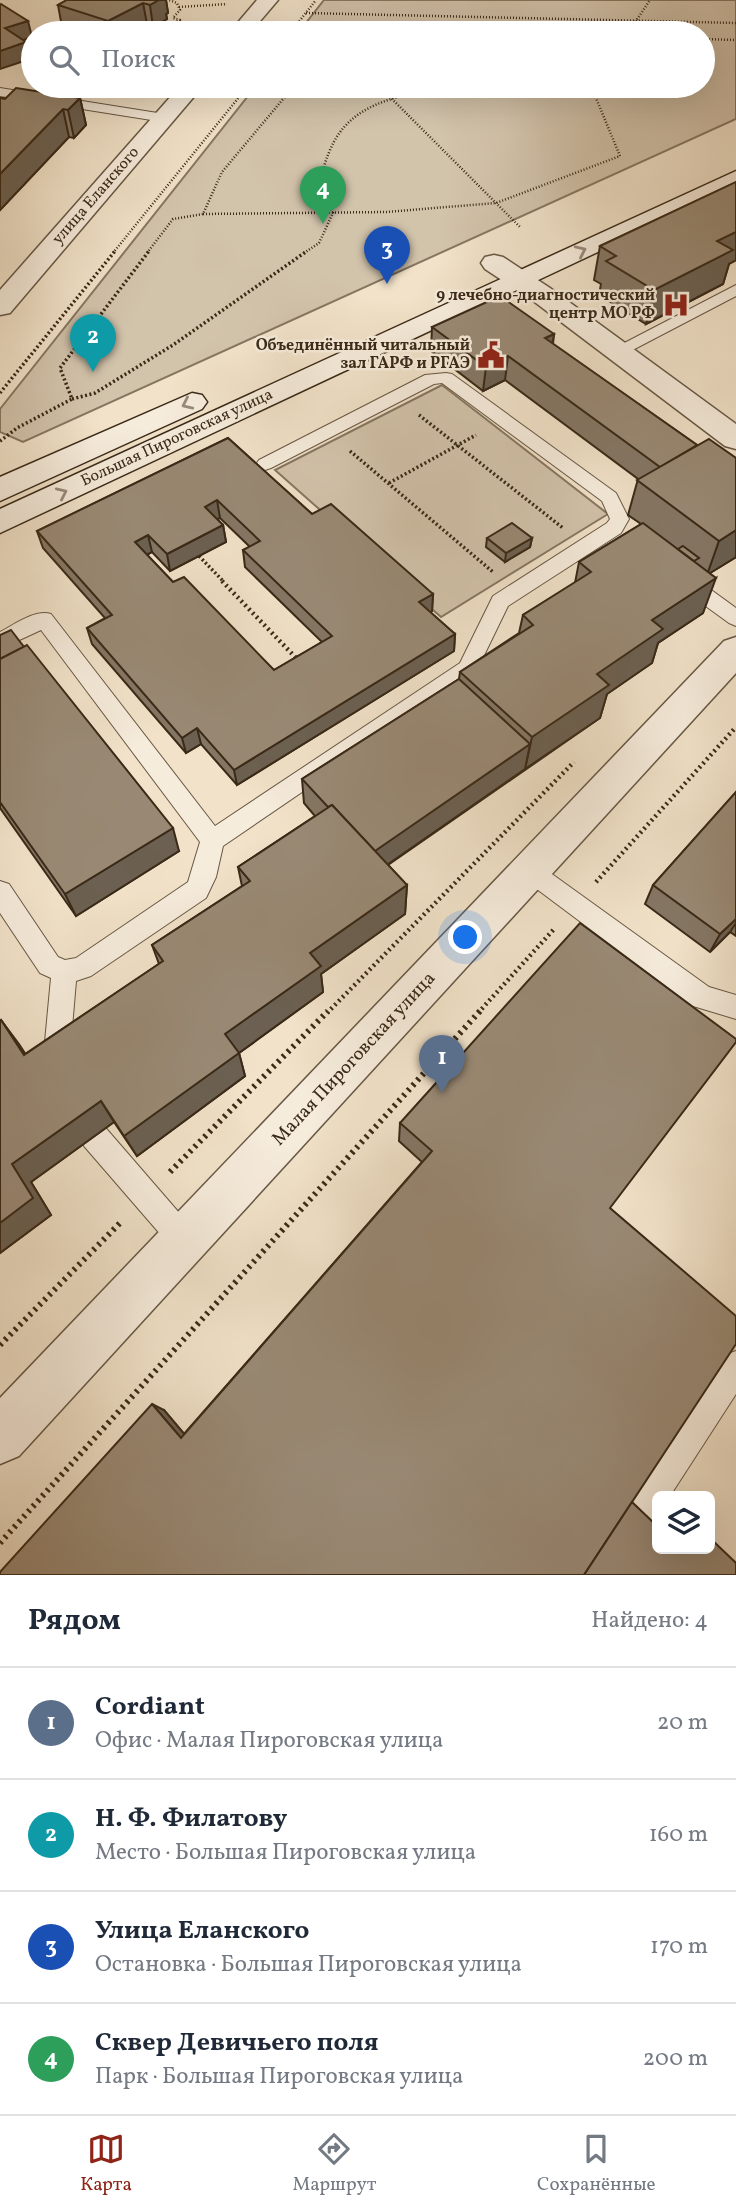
<!DOCTYPE html>
<html lang="ru">
<meta charset="utf-8">
<style>
:root{--surface:#fff;--page:#f6f6f7;--text:#1f2937;--muted:#747a83;--line:#e0e1e3;--accent:#8f2418}
body{margin:0;font-family:Vollkorn,serif;background:var(--page);color:var(--text)}
.controls{position:absolute;right:21px;bottom:21px;display:grid;overflow:hidden;border-radius:10px;box-shadow:0 7px 28px #0002}
.controls button{width:63px;height:63px;display:grid;place-items:center;padding:0;border:0;border-bottom:2px solid var(--line);background:var(--surface);color:var(--text);font:35px sans-serif}
.you{position:absolute;left:466px;top:938px;width:24px;height:24px;margin:-18px;border:5px solid #fff;border-radius:50%;background:#1a73e8;box-shadow:0 0 0 10px #1a73e833}
.badge{display:grid;place-items:center;width:46px;height:46px;border-radius:50%;background:var(--accent);color:#fff;font-size:23px;font-weight:700}
.pin{position:absolute;translate:-50% -58px;filter:drop-shadow(0 2px 4px #0008)}
.pin::after{content:'';position:absolute;top:37px;width:24px;height:21px;background:inherit;clip-path:polygon(0 0,100% 0,50% 100%)}
.list{margin:0;padding:0;list-style:none}
h2{display:flex;justify-content:space-between;align-items:center;height:91px;margin:0;padding:0 28px;font-size:30px}
h2 small{font-size:23px;font-weight:400;color:var(--muted)}
.list li{display:grid;grid-template-columns:46px 1fr auto;gap:21px;align-items:center;box-sizing:border-box;height:112px;padding:0 28px;border-top:2px solid var(--line)}
.list b{display:block;font-size:26px;white-space:nowrap}
.list p{margin:0;font-size:23px;white-space:nowrap;color:var(--muted)}
.list em{font-size:23px;font-style:normal;color:var(--muted)}
.icon{flex:none;width:38px;height:38px;fill:none;stroke:currentColor;stroke-width:2;stroke-linecap:round;stroke-linejoin:round}
.map{position:relative;flex:none;width:736px;height:1575px;overflow:hidden}
.search{position:absolute;background:var(--surface);box-shadow:0 7px 28px #0002;left:21px;right:21px;top:21px;height:77px;display:flex;align-items:center;gap:18px;box-sizing:border-box;padding:0 24px;border-radius:38px;color:var(--muted);font-size:26px}
.sheet{height:539px;background:var(--surface)}
nav{display:flex;justify-content:space-around;align-items:center;box-sizing:border-box;height:98px;border-top:2px solid var(--line);background:var(--surface);font-size:19px;color:var(--muted)}
nav a{display:grid;justify-items:center;gap:4px}
nav .on{color:var(--accent)}
.map>svg:first-child{display:block}
</style>
<div class="map">
<svg width="736" height="1575" viewBox="0 0 736 1575">
<rect width="100%" height="100%" fill="#f1e2c9"/>
<filter id="stains"><feTurbulence type="fractalNoise" baseFrequency=".00286" numOctaves="4"/><feColorMatrix values="0 0 0 0 .2 0 0 0 0 .09 0 0 0 0 .02 0 0 0 .5 -.17"/></filter>
<radialGradient id="worn" r=".72"><stop offset=".6" stop-color="#630" stop-opacity="0"/><stop offset="1" stop-color="#630" stop-opacity=".3"/></radialGradient>
<g fill="#d2c3ab" stroke="#867661" stroke-width="2">
<path d="M324,0H736V119L23,442L0,432V409L256,86H703V33H298Z"/>
<path d="M442,385L608,514L441,617L275,470Z"/>
</g>
<g fill="none" stroke-linecap="round" stroke-linejoin="round">
<defs>
<g id="service">
<path d="M0,88L164,114L171,118L164,122L0,96Z"/>
<path d="M736,285V296L623,355H611L609,351Z"/>
<path d="M446,373L452,374L616,493L629,519L621,533L508,606L475,674L223,846L216,877L206,898L91,976L76,981L69,1063L65,1072L56,1076L47,1072L43,1063L51,978L40,973L0,913V881L9,884L58,957L65,960L76,958L188,882L200,842L41,630L0,649V632C14,625 35,609 51,614L215,826L460,663L493,596L607,523L610,519L602,501L442,383L434,384L271,468L265,470L256,464L259,460L425,375Z"/>
<path d="M685,574L692,576L736,608V626L729,623L678,586L675,581L678,576Z"/>
<path d="M530,861L538,864L709,987L736,995V1019L693,1006L522,878L518,871L522,864Z"/>
<path d="M94,1122L104,1126L194,1230L199,1240L194,1250L184,1255L174,1250L84,1146L80,1136L84,1126Z"/>
<path d="M736,1351V1394L670,1496H657V1516L619,1575H582L587,1563L725,1355Z"/>
</g>
<path id="minor" d="M736,637V673L19,1456L0,1464V1398L724,641Z"/>
<g id="tertiary">
<path d="M257,0H278L250,33H229Z"/>
<path d="M180,86H203L10,313L0,315V290Z"/>
<path d="M494,255L503,257L550,288L736,424V449L725,446L532,300L485,269L481,263L485,257Z"/>
</g>
<g id="secondary">
<path d="M736,171V187L0,533V509Z"/>
<path d="M192,393L202,395L207,402L202,409L0,501V477Z"/>
</g>
</defs>
<use href="#service" stroke="#675744" stroke-width="2"/>
<use href="#minor" stroke="#675744" stroke-width="3"/>
<use href="#tertiary" stroke="#675744" stroke-width="3"/>
<use href="#secondary" stroke="#392917" stroke-width="3"/>
<g stroke="#392917" stroke-width="2.5" stroke-dasharray="1 2" stroke-linecap="butt">
<path d="M179,7L227,4"/>
<path d="M306,13L736,23"/>
<path d="M298,23L322,29L479,33"/>
<path d="M63,33L50,29L65,18"/>
<path d="M144,33H154"/>
<path d="M156,33L180,20L173,18L180,10L177,3L169,0"/>
<path d="M290,33L316,0"/>
<path d="M621,33L636,21L650,0"/>
<path d="M703,39L736,40"/>
<path d="M379,86L520,227"/>
<path d="M203,214L386,212L496,203L620,156L591,86"/>
<path d="M113,253L248,86"/>
<path d="M147,253L173,219L203,214L222,172L294,86"/>
<path d="M304,253L319,243L333,213C321,187 318,178 330,150C350,102 398,97 444,86"/>
</g>
<g stroke="#392917" stroke-width="3.5" stroke-dasharray="2 2.5" stroke-linecap="butt">
<path d="M0,393L115,251"/>
<path d="M72,399L95,393L173,345L307,251"/>
<path d="M419,415L563,528"/>
<path d="M0,441L17,428L72,399L60,368L149,251"/>
<path d="M350,451L493,572"/>
<path d="M389,483L476,435"/>
<path d="M199,556L224,582"/>
</g>
<g stroke="#392917" stroke-width="4.5" stroke-dasharray="2 3.5" stroke-linecap="butt">
<path d="M222,581L298,660"/>
<path d="M596,882L736,727"/>
<path d="M327,1013L574,762"/>
<path d="M478,1013L555,928"/>
</g>
<g stroke="#392917" stroke-width="6" stroke-dasharray="2.5 4.5" stroke-linecap="butt">
<path d="M170,1172L328,1011"/>
<path d="M0,1345L122,1221"/>
<path d="M0,1543L480,1011"/>
</g>
<use href="#service" fill="#f6ecdc" fill-rule="evenodd"/>
<use href="#minor" fill="#f6ecdc" fill-rule="evenodd"/>
<use href="#tertiary" fill="#f6ecdc" fill-rule="evenodd"/>
<use href="#secondary" fill="#f6ecdc" fill-rule="evenodd"/>
</g>
<g fill="#847664" stroke="#392917" stroke-width="2" fill-rule="evenodd">
<path d="M67,0H166L168,13L166,14L167,19L153,27L147,24L131,33H82L62,27L58,5Z"/>
<path d="M0,98H80L86,125L74,138L69,137L0,210Z"/>
<path d="M736,182V260L729,264L723,284L646,324L599,295L601,284L594,280L600,246Z"/>
<path d="M432,327L554,334L553,344L697,445L736,458V557L710,573L703,613L658,643L652,663L607,694L600,718L388,865L407,885L405,914L321,974L323,992L239,1053L245,1076L137,1156L114,1122L31,1182L51,1215L0,1253V1021L1,1020L25,1054L159,964L152,945L242,886L238,867L315,816L304,803L302,779L459,679L460,672L519,633L523,615L575,583L579,562L641,524L628,515L638,479L505,380L483,391L431,351Z"/>
<path d="M228,438L312,514L433,594L432,611L430,612L455,634L454,651L237,785L201,744L186,753L92,644L87,628L105,618L43,548L37,531ZM220,518L250,547L243,550L245,567L322,642L274,670L173,582L147,555L152,552L170,571L226,542L223,525L217,519Z"/>
<path d="M487,538H532L530,547L505,562L486,547Z"/>
<path d="M0,635L179,851L76,916L0,808Z"/>
<path d="M736,792V936L730,932L710,952L645,904L653,885Z"/>
<path d="M400,1123L610,1208L632,1502L657,1549H710L736,1563L0,1575L164,1410L184,1434L422,1162L399,1141Z"/>
</g>
<g fill="#6b6051" stroke="#392917" stroke-width="2">
<path d="M155,0H166L168,13L166,14L167,19L153,27L150,5Z"/>
<path d="M143,3L147,24L131,33H111L108,21Z"/>
<path d="M28,21L32,37L9,45L5,28Z"/>
<path d="M26,42L30,59L0,69V51Z"/>
<path d="M80,98L86,125L74,138L68,110Z"/>
<path d="M63,109L69,137L0,210V174Z"/>
<path d="M736,232V260L729,264L723,284L646,324L654,290L717,241Z"/>
<path d="M554,334L550,358L545,338Z"/>
<path d="M508,356L505,380L483,391L486,367Z"/>
<path d="M217,500L220,518L207,524L205,507Z"/>
<path d="M223,525L226,542L170,571L167,554Z"/>
<path d="M736,530V557L707,575L719,541Z"/>
<path d="M148,535L152,552L139,559L135,542Z"/>
<path d="M532,538L530,547L505,562L506,553Z"/>
<path d="M716,578L703,613L658,643L652,663L607,694L600,718L525,769L532,737L652,620Z"/>
<path d="M433,594L432,611L418,619L419,602Z"/>
<path d="M455,634L454,651L237,785L234,770Z"/>
<path d="M197,728L201,744L186,753L182,738Z"/>
<path d="M530,744L525,769L371,876V853Z"/>
<path d="M173,828L179,851L76,916L65,894Z"/>
<path d="M407,885L405,914L321,974L323,992L239,1053L245,1076L137,1156L124,1136L225,1034L310,953Z"/>
<path d="M736,919V923L730,932L710,952L720,934Z"/>
<path d="M1,1020L19,1044L41,1078L24,1055Z"/>
<path d="M101,1101L114,1122L31,1182L51,1215L0,1253V1223L12,1164Z"/>
<path d="M152,1404L164,1410L191,1442L181,1438Z"/>
</g>
<g fill="#998974" stroke="#392917" stroke-width="2" fill-rule="evenodd">
<path d="M67,0H159L150,5L143,3L108,21L58,5Z"/>
<path d="M1,4L28,21L5,28L26,42L0,51V5Z"/>
<path d="M16,88L80,98L68,110L63,109L0,174V98L5,99Z"/>
<path d="M736,182V232L717,241L733,250L654,290L606,261L616,256L600,246Z"/>
<path d="M500,296L554,334L545,338L697,445L660,467L508,356L486,367L432,327Z"/>
<path d="M228,438L312,514L331,504L433,594L419,602L455,634L234,770L197,728L182,738L87,628L112,615L37,531ZM217,500L260,541L243,550L332,636L274,670L184,577L173,582L135,542L148,535L167,554L223,525L205,507Z"/>
<path d="M709,439L736,458V530L719,541L637,480Z"/>
<path d="M512,523L532,538L506,553L487,538Z"/>
<path d="M643,523L716,578L652,620L663,629L597,674L609,685L532,737L460,672L533,625L523,615L591,572L579,562Z"/>
<path d="M683,546L699,558L694,561L678,549Z"/>
<path d="M11,630L24,647L0,659V635Z"/>
<path d="M27,645L173,828L65,894L0,802V659Z"/>
<path d="M459,679L530,744L375,851L332,805L328,807L302,779Z"/>
<path d="M736,792V919L720,934L653,885Z"/>
<path d="M332,805L407,885L310,953L321,966L225,1034L239,1053L124,1136L101,1101L12,1164L33,1198L0,1223V1021L1,1020L24,1055L163,961L152,945L250,881L238,867Z"/>
<path d="M580,923L736,1039V1042L610,1208L736,1316V1344L584,1575H0V1572L152,1404L181,1438L432,1151L400,1123Z"/>
<path d="M632,1502L657,1526V1549H681L685,1552L687,1549H710V1538L736,1563V1575H584Z"/>
</g>
<defs><path id="oneway-chevron" d="M-2-3.5L2.5 0L-2 3.5" fill="none" stroke-width="1.6" stroke-linecap="round" stroke-linejoin="round" transform="scale(1.75)"/></defs>
<g stroke="#988a7a">
<use href="#oneway-chevron" transform="translate(581 251) rotate(-25)"/>
<use href="#oneway-chevron" transform="translate(187 404) rotate(155)"/>
<use href="#oneway-chevron" transform="translate(62 493) rotate(-25)"/>
</g>
<defs>
<symbol id="hospital-bare" viewBox="-9 -9 18 18"><path d="M-5-5h3v3.5h4V-5h3V5h-3V1.5h-4V5h-3Z" fill="#8f2418" stroke="#f6ecdc" stroke-width="2.5" paint-order="stroke"/></symbol>
<symbol id="civic-bare" viewBox="-9 -9 18 18"><path d="M-.6-6.5H3V-4.5H.6V-3L4-1V1h2V6H-6V1h2V-1L-.6-3ZM-1.2 2.5V6h2.4V2.5Z" fill="#8f2418" stroke="#f6ecdc" stroke-width="2.5" paint-order="stroke"/></symbol>
</defs>
<g fill-rule="evenodd">
<use href="#hospital-bare" x="657" y="286" width="38" height="38"/>
<use href="#civic-bare" x="472" y="336" width="38" height="38"/>
</g>
<g text-anchor="middle" dominant-baseline="central" stroke-width="5" stroke-linejoin="round" paint-order="stroke">
<g font-size="16" fill="#392917" stroke="#f6ecdc">
<text transform="translate(96 196) rotate(-49)">улица Еланского</text>
<text transform="translate(177 438) rotate(-25)">Большая Пироговская улица</text>
</g>
<g font-size="16" font-weight="bold" fill="#392917" stroke="#f6ecdc" text-anchor="end">
<text x="655" y="296">9 лечебно-диагностический<tspan x="655" dy="18">центр МО РФ</tspan></text>
<text x="470" y="346">Объединённый читальный<tspan x="470" dy="18">зал ГАРФ и РГАЭ</tspan></text>
</g>
<g font-size="19" fill="#392917" stroke="#f6ecdc">
<text transform="translate(354 1059) rotate(-47)">Малая Пироговская улица</text>
</g>
</g>
<rect width="100%" height="100%" filter="url(#stains)"/>
<rect width="100%" height="100%" fill="url(#worn)"/>
</svg>
<div class="controls">
<button><svg class="icon" aria-label="layers" viewBox="0 0 24 24"><path d="M12 4l9 5-9 5-9-5zM3 14l9 5 9-5"/></svg></button>
</div>
<div class="you"></div>
<div class="pin badge" style="left:442px;top:1093px;background:#5c6f8a">1</div>
<div class="pin badge" style="left:93px;top:372px;background:#0f9aa8">2</div>
<div class="pin badge" style="left:387px;top:284px;background:#1a4fb4">3</div>
<div class="pin badge" style="left:323px;top:224px;background:#2e9e5b">4</div>
<div class="search"><svg class="icon" aria-label="search" viewBox="0 0 24 24"><circle cx="10" cy="10" r="6"/><path d="M15 15l6 6"/></svg>Поиск</div>
</div>
<section class="sheet">
<h2>Рядом<small>Найдено: 4</small></h2>
<ul class="list">
<li><span class="badge" style="background:#5c6f8a">1</span><div><b>Cordiant</b><p>Офис · Малая Пироговская улица</p></div><em>20 m</em></li>
<li><span class="badge" style="background:#0f9aa8">2</span><div><b>Н. Ф. Филатову</b><p>Место · Большая Пироговская улица</p></div><em>160 m</em></li>
<li><span class="badge" style="background:#1a4fb4">3</span><div><b>Улица Еланского</b><p>Остановка · Большая Пироговская улица</p></div><em>170 m</em></li>
<li><span class="badge" style="background:#2e9e5b">4</span><div><b>Сквер Девичьего поля</b><p>Парк · Большая Пироговская улица</p></div><em>200 m</em></li>
</ul>
</section>
<nav>
<a class="on"><svg class="icon" aria-label="map" viewBox="0 0 24 24"><path d="M3 6l6-2 6 2 6-2v14l-6 2-6-2-6 2zM9 4v14M15 6v14"/></svg>Карта</a>
<a><svg class="icon" aria-label="directions" viewBox="0 0 24 24"><path d="M12 3l9 9-9 9-9-9zM9 14v-3h6M13 9l2 2-2 2"/></svg>Маршрут</a>
<a><svg class="icon" aria-label="saved" viewBox="0 0 24 24"><path d="M7 4h10v16l-5-4-5 4z"/></svg>Сохранённые</a>
</nav>
